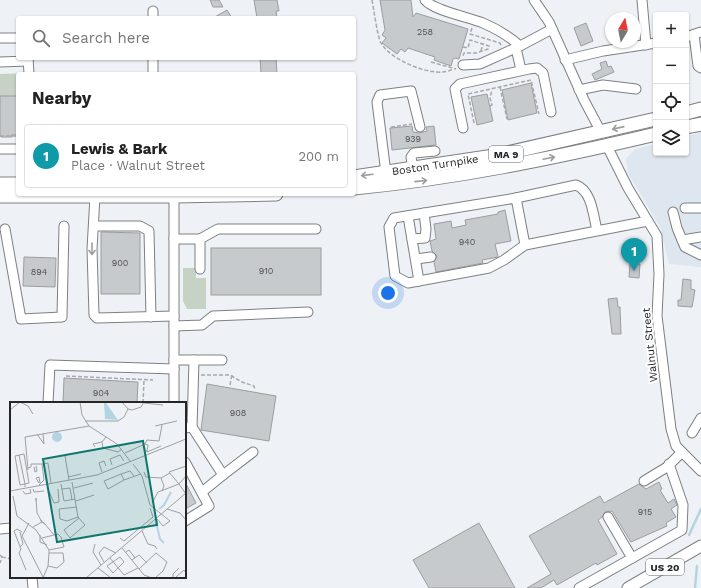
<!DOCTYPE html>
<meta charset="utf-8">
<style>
:root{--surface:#fff;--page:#f6f6f6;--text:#222;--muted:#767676;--line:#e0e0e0;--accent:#875ad3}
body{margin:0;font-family:"Work Sans",sans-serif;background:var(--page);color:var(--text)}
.controls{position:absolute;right:12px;top:12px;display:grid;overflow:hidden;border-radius:4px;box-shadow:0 1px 3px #0004}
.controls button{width:36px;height:36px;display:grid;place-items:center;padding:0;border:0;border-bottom:1px solid var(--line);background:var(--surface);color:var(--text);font:20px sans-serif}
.compass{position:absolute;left:605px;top:12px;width:36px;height:36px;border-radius:50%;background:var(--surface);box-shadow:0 1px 3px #0004;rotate:10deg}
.you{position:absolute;left:388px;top:293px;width:14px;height:14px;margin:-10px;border:3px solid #fff;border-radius:50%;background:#1a73e8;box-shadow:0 0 0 6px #1a73e833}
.badge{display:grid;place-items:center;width:26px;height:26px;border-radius:50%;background:var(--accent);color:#fff;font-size:13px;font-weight:700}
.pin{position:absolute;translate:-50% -33px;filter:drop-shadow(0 1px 2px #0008)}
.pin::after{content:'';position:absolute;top:21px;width:14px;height:12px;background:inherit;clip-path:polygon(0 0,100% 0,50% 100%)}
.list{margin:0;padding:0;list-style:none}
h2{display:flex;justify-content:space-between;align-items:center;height:52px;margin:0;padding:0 16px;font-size:17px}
h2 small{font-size:13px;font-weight:400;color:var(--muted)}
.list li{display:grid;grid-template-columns:26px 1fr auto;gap:12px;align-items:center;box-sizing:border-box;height:64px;margin:0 8px 8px;padding:0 8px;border:1px solid var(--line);border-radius:4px}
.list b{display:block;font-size:15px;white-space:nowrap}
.list p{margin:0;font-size:13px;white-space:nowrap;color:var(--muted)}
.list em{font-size:13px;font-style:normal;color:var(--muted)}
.icon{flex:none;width:22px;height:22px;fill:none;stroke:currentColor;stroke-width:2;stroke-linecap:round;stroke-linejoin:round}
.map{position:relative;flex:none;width:701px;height:588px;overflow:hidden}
.search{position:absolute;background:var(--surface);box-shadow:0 1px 3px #0004;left:16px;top:16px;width:340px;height:44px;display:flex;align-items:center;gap:10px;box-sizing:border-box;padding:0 14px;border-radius:4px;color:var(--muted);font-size:15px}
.panel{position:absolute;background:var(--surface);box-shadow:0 1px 3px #0004;left:16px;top:72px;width:340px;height:124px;border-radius:4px}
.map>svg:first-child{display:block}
</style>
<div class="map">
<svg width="701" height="588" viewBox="0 0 701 588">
<rect width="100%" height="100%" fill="#eef1f5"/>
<path fill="#dee6f0" d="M701,132V267L669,264L660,227L628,173L626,159L635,149L656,144V153H686V136Z"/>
<g fill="#c6d2c3">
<path d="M27,73L18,74V96H0V74Z"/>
<path d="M183,268H196V278H206V309H187L183,301Z"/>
</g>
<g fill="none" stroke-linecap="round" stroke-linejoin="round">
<g stroke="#b3d4e3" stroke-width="2.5">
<path d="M689,535L701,509"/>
<path d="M695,588L697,566"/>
</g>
</g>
<g fill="#c7cacd" stroke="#9b9da1">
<path d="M210,0H219L223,7H213Z"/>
<path d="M254,0H277L279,11H276L277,18H257Z"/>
<path d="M380,0H411L413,17L416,13L468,29L459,59L455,58L453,59L451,66L434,60L435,57L408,48L405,52L401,49L397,54L382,43L386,38L382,35L385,30Z"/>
<path d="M227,10L232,18H213Z"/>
<path d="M586,23L593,41L581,46L574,28Z"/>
<path d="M260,58H276L277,74H261Z"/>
<path d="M606,61L608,67L611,66L614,72L595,80L592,74L602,69L600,63Z"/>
<path d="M531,83L537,113L508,120L502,90Z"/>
<path d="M487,94L493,121L477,125L471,97Z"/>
<path d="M0,96H18V135H11L12,137H1L0,135Z"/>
<path d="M412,126L413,132L419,133L427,131L426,127L434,126L436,145L392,150L390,128Z"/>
<path d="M505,210L511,241L495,244L498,257L482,260L483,263L436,272L434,262L437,256L432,251L430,241L436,239L434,224L451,221L452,228L466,225L465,220L498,214V212Z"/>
<path d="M101,232L140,233V294H101Z"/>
<rect x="211" y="248" width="110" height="47"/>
<path d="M24,257L56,258L55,287L23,286Z"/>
<path d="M630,263L640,264L639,278L629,277Z"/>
<path d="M683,279L691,280V289L695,290L692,307L678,306V300H681Z"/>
<path d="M617,298L618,307H620L621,334H612L608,299Z"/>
<path d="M64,378L138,382L137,403H63Z"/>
<path d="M207,384L276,396L269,441L201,430Z"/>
<path d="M185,482L196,503L185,509Z"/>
<path d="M659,482L662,489L660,490L668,503L674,499L677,505L671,509L676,517L666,523L667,526L631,542L612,511L605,512L602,517L598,520L617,554L597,565L596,563L557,585L554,580L541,588H527L551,574L529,536L600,496L604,503L639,484L646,489Z"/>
<path d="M479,523L515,588H429L413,560Z"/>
</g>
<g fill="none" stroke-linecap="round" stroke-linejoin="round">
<defs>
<g id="minor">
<path d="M425,0C434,11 469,17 483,23C497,29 509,36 520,46L552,29"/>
<path d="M534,0L549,22L584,100L601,132"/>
<path d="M642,0L646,45"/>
<path d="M153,11V18"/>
<path d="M694,35L698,66L701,68"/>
<path d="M686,37L701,32"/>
<path d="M0,38H18"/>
<path d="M516,48L521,70"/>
<path d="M28,58L29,74"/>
<path d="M153,58V74"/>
<path d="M565,60L603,51L656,43"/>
<path d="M0,62L28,61"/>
<path d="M463,65L480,64L520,46"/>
<path d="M579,90L603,85L636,89"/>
<path d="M463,128L455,89L460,84L529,69L537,68L543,73L551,112"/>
<path d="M607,146L628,188L657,236L659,274L657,316L671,429L676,446L701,471"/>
<path d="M0,149H18"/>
<path d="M413,169L411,157L414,153L435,151"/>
<path d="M386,173L377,102L380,95L411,91L420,127"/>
<path d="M95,196L92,249L94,315L97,318L174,316"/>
<path d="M516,198L576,185C592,191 593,215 597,230"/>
<path d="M685,208H701"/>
<path d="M673,212L677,228L685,247L701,255"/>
<path d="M408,216L419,281"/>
<path d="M94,226H140L149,231L151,317"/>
<path d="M5,229L21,319L62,317L64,226"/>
<path d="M174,239H200L218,229H316"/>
<path d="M200,239V269"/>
<path d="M412,239L425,238L426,229L424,213"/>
<path d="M682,240L701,237"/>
<path d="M525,245L504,260L489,268L408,283L395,276L389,227L394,218L516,198L525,245L648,221"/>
<path d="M416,259L431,257"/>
<path d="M174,326L202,325L213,316L308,312"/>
<path d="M174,360H222"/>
<path d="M48,403L50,365L174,369"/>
<path d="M174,403V196"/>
<path d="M192,427L223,475L202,492"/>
<path d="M185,428L192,427L194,360"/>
<path d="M692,433L701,418"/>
<path d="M185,462L209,506L185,521"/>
<path d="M223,475L253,452"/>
<path d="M644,481L667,467L681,453"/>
<path d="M608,517L632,558"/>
<path d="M0,529L11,528"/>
<path d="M32,577L33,588"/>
<path d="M579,588L682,530L683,505L669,464"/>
</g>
<path id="major" d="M628,588L701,546"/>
<g id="highway">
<path d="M686,113L701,109"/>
<path d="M686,127L701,124"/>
<path id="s1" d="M354,177L494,156L656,119"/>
<path d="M0,184H18"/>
<path d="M354,188C457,178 555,158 656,134"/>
<path d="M0,196H174L276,194"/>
</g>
</defs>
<use href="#minor" stroke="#7d8083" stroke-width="11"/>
<use href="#major" stroke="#7d8083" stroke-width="13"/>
<use href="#highway" stroke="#7d8083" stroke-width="15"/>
<g stroke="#a7a9ac" stroke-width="1.5" stroke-dasharray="4 2" stroke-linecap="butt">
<path d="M372,0C374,10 377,35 381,43C390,60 436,80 453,69"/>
<path d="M472,28L470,34L500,43L501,46"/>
<path d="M463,47L468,48L470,40L489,46L488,49L476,53H464L463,56"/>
<path d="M481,51L483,43"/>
<path d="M431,62L456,69"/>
<path d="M500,87L507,119"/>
<path d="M490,106L492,105L490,98L492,90"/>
<path d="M474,123L468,94L531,80L539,114"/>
<path d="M391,127L412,124"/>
<path d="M0,136H18"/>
<path d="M201,375H230L242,382L254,386L255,390"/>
<path d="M66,376L153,380"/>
<path d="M230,385L232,375"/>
<path d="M143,403L144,380"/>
<path d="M0,555L2,557L0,563"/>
<path d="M2,557L11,559"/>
</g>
<use href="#minor" stroke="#fff" stroke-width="9"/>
<use href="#major" stroke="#fff" stroke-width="11"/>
<use href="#highway" stroke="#fff" stroke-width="13"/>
</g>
<defs><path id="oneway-shaft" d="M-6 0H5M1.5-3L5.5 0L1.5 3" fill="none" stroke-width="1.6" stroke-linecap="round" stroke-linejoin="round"/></defs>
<g stroke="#9d9d9e">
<use href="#oneway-shaft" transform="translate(618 128) rotate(167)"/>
<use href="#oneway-shaft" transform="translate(549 158) rotate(-12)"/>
<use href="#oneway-shaft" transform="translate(367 175) rotate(173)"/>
<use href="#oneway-shaft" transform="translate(421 181) rotate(-6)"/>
<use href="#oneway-shaft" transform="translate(92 249) rotate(90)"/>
</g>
<g text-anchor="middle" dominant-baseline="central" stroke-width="4" stroke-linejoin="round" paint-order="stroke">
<g font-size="9" fill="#4e4f51">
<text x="425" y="32">258</text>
<text x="413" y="139">939</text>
<text x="467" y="242">940</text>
<text x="120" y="263">900</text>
<text x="266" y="271">910</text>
<text x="39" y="272">894</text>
<text x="101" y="393">904</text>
<text x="238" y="413">908</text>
<text x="645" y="512">915</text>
</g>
<g fill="#fdfeff" stroke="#666768" stroke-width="1">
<rect x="489" y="146" width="34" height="16" rx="3"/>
<rect x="646" y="559" width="38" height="16" rx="3"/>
</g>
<g font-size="10" font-weight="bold" fill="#252628">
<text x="506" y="154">MA 9</text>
<text x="665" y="567">US 20</text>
</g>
<g font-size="11" fill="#252628" stroke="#fdfeff">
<text stroke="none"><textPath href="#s1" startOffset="82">Boston Turnpike</textPath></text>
<text transform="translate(650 345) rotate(-96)">Walnut Street</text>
</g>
</g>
<g transform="translate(10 402)">
<rect width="176" height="176" fill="#eef1f5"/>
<path d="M94,1H96L108,18L95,17ZM42 35a5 5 0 1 1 10 0a5 5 0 1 1-10 0Z" fill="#b3d4e3"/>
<path fill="none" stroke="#b3d4e3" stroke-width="2" d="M149,107L154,103L161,90M146,120L150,137L154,141"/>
<path fill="none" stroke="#9ea0a3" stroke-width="1" d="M10,0L18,4L23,12M70,0L72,13L79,24L107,42L120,59M112,0L118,7L122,8L131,5L134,0M134,1L153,3M0,8L10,0M75,19H108L114,15L118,7M145,24L167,19M27,32L34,42L33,32M96,35L92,40L93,46L108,50L112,47M135,42L137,38L149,39L152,23M85,45L83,42L92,40M137,50L151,44M115,51L135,42L138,43L137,50L133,44M9,53L15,82L19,81L14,52L5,54L10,83L15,82V85M55,54L59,78M123,62L132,74L140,103L160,119L153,124L147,117M102,63L100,57L110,53L114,59M24,65L25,70L27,69L26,64M18,66L21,65V62H32M18,68L15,35L79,24M92,70L89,61L94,59L96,64M134,70L136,75L151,76M111,72L120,69L124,74M176,74L169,82L176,92M58,75L71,72M114,78L98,87L94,79L111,72L114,78L131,72M62,80L68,115L75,123L60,136L54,128L69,116M29,81L26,76L29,75L30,81M51,82L54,99L65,97M29,83L34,78L32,62L38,61L41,81M64,86L83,81M23,87L24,90L34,89M52,87L60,86L62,98M0,89L87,73L176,37M13,89L15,92L21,91L20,87M39,89L44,101L49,100L48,87M152,89L154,84L151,76L160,71M3,94L7,114L26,128L39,148M26,99V96L27,111L32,120M66,99L84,93M142,101L148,90L169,82L159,70L176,64M67,105L49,107L50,117L57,119L68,115M157,107L170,111L176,118M19,121L12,134L33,175M35,122L44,133M23,125L32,120L35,122L30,118M132,129L138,142L145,144L147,147M10,130L13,142L10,145M12,130L7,127L4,129L11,147L9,151L16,168M30,133V140L37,143M32,136L48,132L51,135L54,145L39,148V151M110,136L114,139L143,115L140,106M85,142L83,150L91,163M112,146L134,173L142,176M116,150L119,148L125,156M100,156L114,173L128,166M122,158L129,153L137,161M94,160L89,151L94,145L106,151M38,164L47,166L54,160L53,151H39M97,164L110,155L114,160L108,166M97,164L103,171L108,166M88,166L101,176M129,167L146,151L157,160L153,169L145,176M33,176L38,164L39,151M76,176L176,91M163,176V172L169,166M165,176L174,168L176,171"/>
<path fill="#0f766e" fill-opacity="0.15" stroke="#0f766e" stroke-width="2" d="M133,39L147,123L47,140L33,57Z"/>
<rect width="176" height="176" fill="none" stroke="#252628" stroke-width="2"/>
</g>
</svg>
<div class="controls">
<button>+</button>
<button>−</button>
<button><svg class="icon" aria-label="locate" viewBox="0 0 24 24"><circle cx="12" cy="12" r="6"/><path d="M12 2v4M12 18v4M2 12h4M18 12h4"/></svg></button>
<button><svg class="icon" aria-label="layers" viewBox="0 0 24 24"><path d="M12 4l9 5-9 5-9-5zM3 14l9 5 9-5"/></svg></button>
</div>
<svg class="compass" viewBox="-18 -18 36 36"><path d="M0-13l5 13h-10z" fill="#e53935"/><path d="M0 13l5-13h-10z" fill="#767676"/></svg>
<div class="you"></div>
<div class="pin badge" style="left:634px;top:271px;background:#0f9aa8">1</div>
<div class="search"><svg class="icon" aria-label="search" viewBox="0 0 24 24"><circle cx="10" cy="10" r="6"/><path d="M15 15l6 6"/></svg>Search here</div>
<section class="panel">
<h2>Nearby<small></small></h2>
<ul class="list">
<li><span class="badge" style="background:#0f9aa8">1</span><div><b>Lewis &amp; Bark</b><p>Place · Walnut Street</p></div><em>200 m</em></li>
</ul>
</section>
</div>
